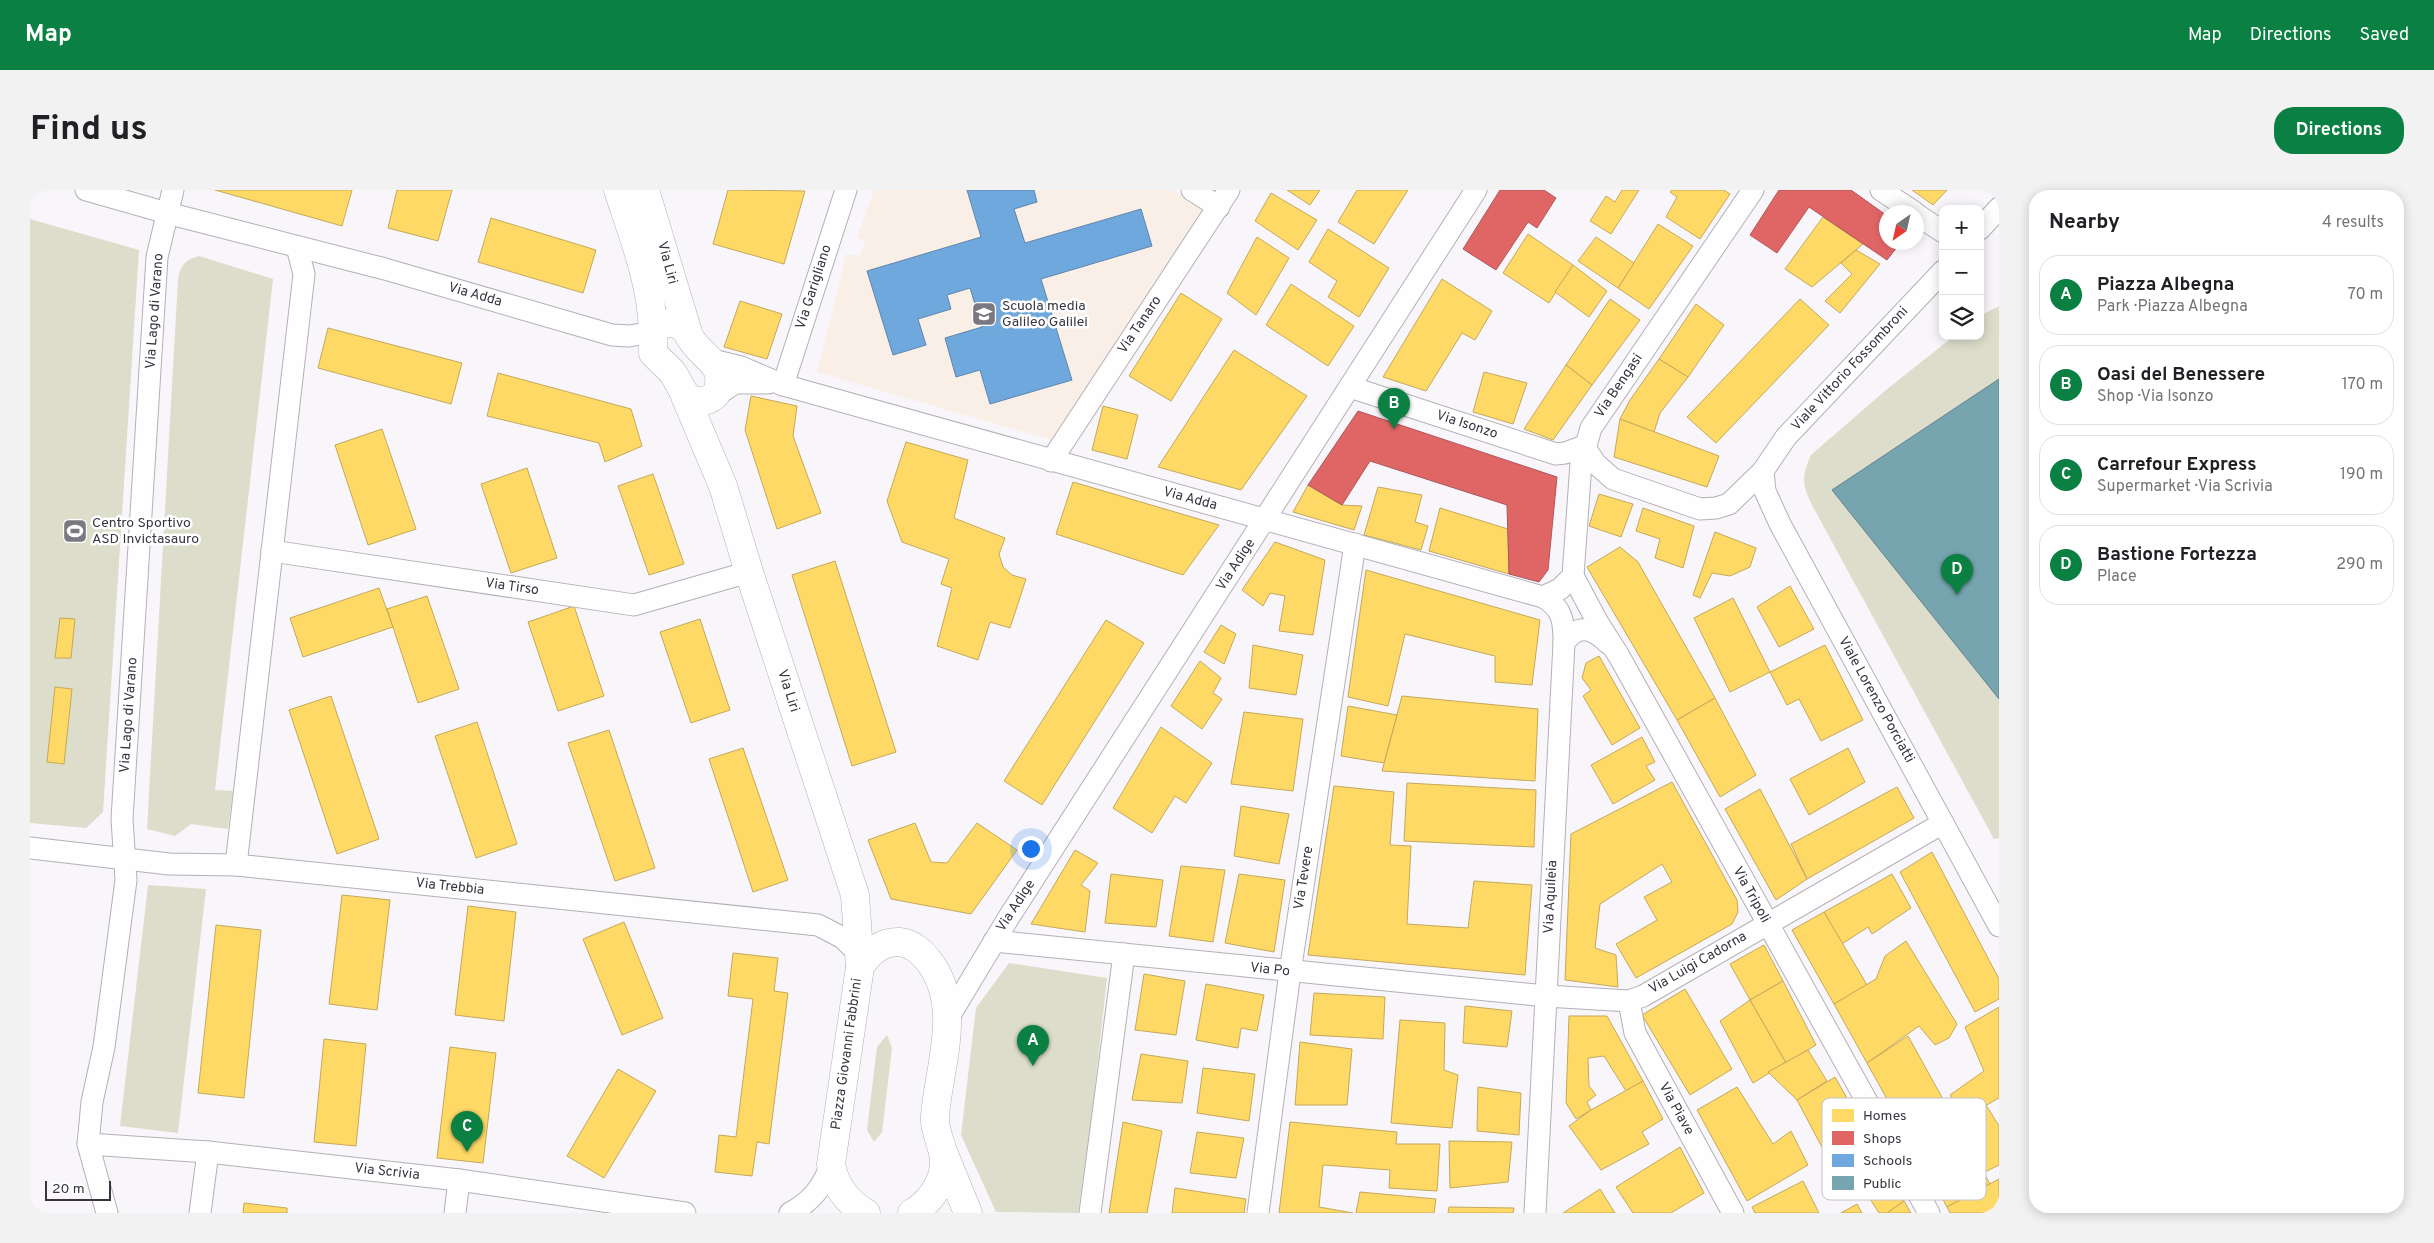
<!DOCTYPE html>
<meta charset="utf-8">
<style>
:root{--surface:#fff;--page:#f2f2f2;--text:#202124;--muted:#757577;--line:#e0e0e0;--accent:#0b8043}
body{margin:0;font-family:Overpass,sans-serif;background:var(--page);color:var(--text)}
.controls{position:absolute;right:15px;top:15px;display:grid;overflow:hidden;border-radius:10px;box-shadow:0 2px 12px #0003}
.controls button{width:45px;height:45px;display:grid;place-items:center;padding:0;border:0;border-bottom:1px solid var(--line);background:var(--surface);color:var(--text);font:25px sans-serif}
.compass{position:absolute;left:1849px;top:15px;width:45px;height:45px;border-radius:50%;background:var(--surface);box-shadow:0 2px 12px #0003;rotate:214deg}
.scale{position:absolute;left:15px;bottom:12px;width:66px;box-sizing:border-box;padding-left:5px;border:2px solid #393440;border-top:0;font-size:14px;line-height:18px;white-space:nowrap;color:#393440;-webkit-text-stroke:4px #fff;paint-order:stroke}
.you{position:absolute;left:1000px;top:658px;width:18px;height:18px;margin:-12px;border:4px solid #fff;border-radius:50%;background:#1a73e8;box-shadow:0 0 0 8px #1a73e833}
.badge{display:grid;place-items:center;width:32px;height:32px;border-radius:50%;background:var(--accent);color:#fff;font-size:16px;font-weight:700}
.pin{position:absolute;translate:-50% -41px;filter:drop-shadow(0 1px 2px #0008)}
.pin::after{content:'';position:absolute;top:26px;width:18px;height:15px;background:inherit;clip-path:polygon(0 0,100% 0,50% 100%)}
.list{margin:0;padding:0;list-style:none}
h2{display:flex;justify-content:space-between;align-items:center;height:65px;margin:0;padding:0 20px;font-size:21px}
h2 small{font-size:16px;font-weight:400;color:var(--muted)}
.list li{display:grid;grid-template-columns:32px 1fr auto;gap:15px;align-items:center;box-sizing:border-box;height:80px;margin:0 10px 10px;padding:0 10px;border:1px solid var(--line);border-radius:20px}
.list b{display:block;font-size:19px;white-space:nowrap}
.list p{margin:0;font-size:16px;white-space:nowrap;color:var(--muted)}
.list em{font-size:16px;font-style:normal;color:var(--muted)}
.icon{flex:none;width:28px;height:28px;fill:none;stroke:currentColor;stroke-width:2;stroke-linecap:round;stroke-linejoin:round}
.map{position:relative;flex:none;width:1969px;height:1023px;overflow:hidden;border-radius:20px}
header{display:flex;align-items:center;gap:30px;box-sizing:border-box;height:70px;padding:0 25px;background:var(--accent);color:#fff}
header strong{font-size:24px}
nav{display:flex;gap:28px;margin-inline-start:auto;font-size:18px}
.intro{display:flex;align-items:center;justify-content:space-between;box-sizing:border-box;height:120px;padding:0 30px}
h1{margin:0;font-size:35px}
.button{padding:12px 22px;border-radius:20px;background:var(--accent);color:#fff;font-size:18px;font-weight:700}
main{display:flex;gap:30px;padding:0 30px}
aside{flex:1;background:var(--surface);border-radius:20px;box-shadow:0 2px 12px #0003}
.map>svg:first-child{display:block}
</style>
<header>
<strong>Map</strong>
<nav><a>Map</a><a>Directions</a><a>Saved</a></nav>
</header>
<div class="intro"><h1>Find us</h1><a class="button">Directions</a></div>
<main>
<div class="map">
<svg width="1969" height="1023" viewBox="0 0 1969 1023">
<rect width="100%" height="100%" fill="#f8f6fa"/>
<path fill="#f9efe7" d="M844,0H1143L1177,21L1021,250L787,182L816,64L829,66L835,52L827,47Z"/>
<g fill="#dcddca">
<path d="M0,29L109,60L73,622L56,638L0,633Z"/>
<path d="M169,66L243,89L185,600L203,601L198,639L161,634L145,646L117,639L148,89C151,75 155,70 169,66Z"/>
<path d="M1969,116V648L1964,649L1783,317C1772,295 1771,288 1781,265L1856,200L1924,146H1950V126Z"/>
<path d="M118,695L176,699L148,943L90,936Z"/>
<path d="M979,773L1077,788L1061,933L1048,1023L966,1022L931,945L946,818Z"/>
<path d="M857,845L862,858L852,942L844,952L837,940L847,857Z"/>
</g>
<g fill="#ffd966" stroke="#c4a85b">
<path d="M185,0H322L312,36Z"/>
<path d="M367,0H422L408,51L358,38Z"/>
<path d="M698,0L775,1L754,74L683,54Z"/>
<path d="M1257,0H1290L1280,15Z"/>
<path d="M1327,0H1378L1344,54L1308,32Z"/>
<path d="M1592,0H1609L1581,44L1560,31L1576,6L1585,12Z"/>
<path d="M1642,0H1694L1700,4L1670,49L1636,27L1647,7L1640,2Z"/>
<path d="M1882,0H1917L1903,15Z"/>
<path d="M1241,3L1287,30L1268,60L1225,31Z"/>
<path d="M1793,27L1833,54L1782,97L1755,79Z"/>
<path d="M461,28L566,60L553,103L448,72Z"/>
<path d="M1628,34L1663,56L1619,119L1588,98Z"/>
<path d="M1298,39L1359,78L1329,127L1298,107L1307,91L1279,72Z"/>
<path d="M1498,44L1543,75L1519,113L1473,83Z"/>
<path d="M1227,47L1259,68L1226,125L1197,103Z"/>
<path d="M1566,47L1604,73L1588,98L1548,71Z"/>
<path d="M1826,60L1850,74L1810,123L1795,111L1822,84L1811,73Z"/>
<path d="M1543,75L1577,101L1559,127L1525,102Z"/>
<path d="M1412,89L1462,121L1445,150L1432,143L1396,201L1353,187Z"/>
<path d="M1261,94L1324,136L1298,176L1236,135Z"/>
<path d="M1151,103L1192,129L1141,211L1099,186Z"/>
<path d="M1580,109L1610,130L1562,195L1536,175Z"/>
<path d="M1770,109L1799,135L1686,253L1657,227Z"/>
<path d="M710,111L752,124L737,169L694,157Z"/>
<path d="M1666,114L1694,135L1658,187L1629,169Z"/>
<path d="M298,138L432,173L421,214L288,178Z"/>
<path d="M1204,160L1277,206L1211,300L1128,277Z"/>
<path d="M1629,169L1658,187L1630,223L1624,242L1590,229L1600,210Z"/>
<path d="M1536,175L1562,195L1523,250L1494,239Z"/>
<path d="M1454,182L1497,193L1483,234L1443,222Z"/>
<path d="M468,183L601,219L612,256L575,272L569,253L457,226Z"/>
<path d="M721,206L767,216L763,246L791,323L747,339L715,240Z"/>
<path d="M1073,216L1108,225L1097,269L1062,260Z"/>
<path d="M1590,229L1689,266L1677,297L1584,267Z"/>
<path d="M352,239L386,339L338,355L305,255Z"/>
<path d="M876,252L938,270L924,328L975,348L969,364L973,377L982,385L996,389L980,438L960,432L948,470L907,456L922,398L911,394L919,369L872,352L857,311Z"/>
<path d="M497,278L527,368L481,383L451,294Z"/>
<path d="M623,284L654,374L619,385L588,296Z"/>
<path d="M1043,292L1189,335L1153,385L1026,344Z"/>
<path d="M1278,295L1312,315L1332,316L1324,340L1263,322Z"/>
<path d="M1348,297L1392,305L1385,332L1398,336L1391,360L1334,345Z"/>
<path d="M1569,304L1603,314L1591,347L1559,336Z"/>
<path d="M1410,318L1478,339L1479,384L1399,361Z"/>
<path d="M1613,318L1664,336L1653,378L1625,368L1630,349L1606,341Z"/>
<path d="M1685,342L1726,358L1720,377L1700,386L1682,383L1670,408L1663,405Z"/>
<path d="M1245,352L1295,370L1283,445L1249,441L1255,406L1240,403L1233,416L1212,400Z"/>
<path d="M1590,357L1608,372L1685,508L1647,530L1557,377Z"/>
<path d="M805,371L866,562L822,576L762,385Z"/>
<path d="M1336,380L1510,430L1502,495L1465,492V466L1375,444L1358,516L1318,507Z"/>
<path d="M1760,396L1784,439L1749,457L1727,417Z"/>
<path d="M349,398L363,437L273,467L260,428Z"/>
<path d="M397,406L429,499L388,513L357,419Z"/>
<path d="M1703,408L1740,482L1700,502L1664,428Z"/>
<path d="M544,416L574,506L528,521L498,432Z"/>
<path d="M30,428L45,429L41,468H25Z"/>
<path d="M670,429L700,520L661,533L630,442Z"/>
<path d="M1076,430L1114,453L1012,615L974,591Z"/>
<path d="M1191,435L1206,444L1194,474L1174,462Z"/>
<path d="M1223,455L1273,465L1266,505L1219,498Z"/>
<path d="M1795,455L1833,530L1791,551L1769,509L1757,515L1740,482Z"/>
<path d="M1569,466L1610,538L1582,555L1553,506L1561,500L1552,488L1556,473Z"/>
<path d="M1170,471L1191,488L1183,503L1192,509L1172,539L1141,516Z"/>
<path d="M25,497L42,499L34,574L17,572Z"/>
<path d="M301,506L349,649L307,664L259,520Z"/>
<path d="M1372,506L1508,519L1505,591L1352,581Z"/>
<path d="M1685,508L1726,585L1690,607L1647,530Z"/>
<path d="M1318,516L1367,525L1354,573L1311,566Z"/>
<path d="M1214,522L1273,529L1263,601L1201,594Z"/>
<path d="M447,532L487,654L446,668L405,546Z"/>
<path d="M1131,537L1182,573L1156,613L1145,606L1122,643L1083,618Z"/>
<path d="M579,540L625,678L585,691L538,553Z"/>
<path d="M1612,547L1625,572L1616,576L1625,590L1583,614L1561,575Z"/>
<path d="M713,558L758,690L723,702L679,569Z"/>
<path d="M1818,558L1835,592L1779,625L1760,589Z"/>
<path d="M1642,592L1707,710L1708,722L1702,734L1606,788L1586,754L1627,730L1614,707L1642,692L1632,674L1570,714L1565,758L1586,765L1588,797L1535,790L1541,644Z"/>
<path d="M1377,593L1506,600L1504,657L1374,651Z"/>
<path d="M1304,596L1364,602L1360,655L1381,656L1377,734L1438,738L1444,691L1502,695L1495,785L1278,765Z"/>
<path d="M1867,597L1884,628L1777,689L1761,654Z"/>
<path d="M1730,599L1777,689L1746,710L1695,619Z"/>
<path d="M1211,616L1259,624L1249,674L1204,666Z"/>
<path d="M885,633L901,672L917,673L947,633L987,660L941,724L861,709L838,650Z"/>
<path d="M1045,660L1068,673L1051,695L1060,701L1055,742L1001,734Z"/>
<path d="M1902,662L1969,789V809L1945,822L1870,682Z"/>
<path d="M1151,676L1195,680L1183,752L1139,746Z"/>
<path d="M1081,684L1133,690L1126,737L1075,733Z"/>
<path d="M1209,684L1255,690L1244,762L1195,753Z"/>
<path d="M1862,684L1881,718L1842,744L1838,737L1812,754L1794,722Z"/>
<path d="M312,705L360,710L347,820L299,814Z"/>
<path d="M438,716L486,722L474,831L425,825Z"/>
<path d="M1794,722L1837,795L1804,814L1762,740Z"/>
<path d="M594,732L633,828L592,845L553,749Z"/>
<path d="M186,735L231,740L214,908L168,903Z"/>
<path d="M1876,751L1927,834L1919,848L1905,855L1889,836L1837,873L1804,814L1846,789L1855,766Z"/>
<path d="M1734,755L1753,791L1720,810L1700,774Z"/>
<path d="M703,763L748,768L744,801L758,803L739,954L727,952L722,986L685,982L689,945L706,947L723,809L698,806Z"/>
<path d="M1114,784L1155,791L1146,845L1105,840Z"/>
<path d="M1753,791L1786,855L1756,873L1720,810Z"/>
<path d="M1176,794L1234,805L1227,841L1211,838L1208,858L1166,850Z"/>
<path d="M1655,799L1702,879L1660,905L1612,825Z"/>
<path d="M1284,803L1355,807L1353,849L1280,845Z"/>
<path d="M1720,810L1756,873L1723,893L1690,831Z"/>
<path d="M1435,816L1482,821L1477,857L1433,853Z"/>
<path d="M1969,817V908L1934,928L1920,905L1954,881L1935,837Z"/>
<path d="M1539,826H1577L1613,891L1596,901L1574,866L1558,868L1559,896L1566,905L1557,912L1561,920L1546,929L1536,913Z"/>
<path d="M1370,830L1415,833L1414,880L1428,885L1422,938L1361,933Z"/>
<path d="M1878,846L1960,994L1917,1017L1837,873Z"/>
<path d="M294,849L336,854L326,956L284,952Z"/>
<path d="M1270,852L1322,859L1317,915H1265Z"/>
<path d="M420,857L466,863L453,973L407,968Z"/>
<path d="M1778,860L1797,891L1767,910L1738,882Z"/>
<path d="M1111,864L1158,871L1152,913L1102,910Z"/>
<path d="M1173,878L1225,884L1219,931L1167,923Z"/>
<path d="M588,879L626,901L574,988L537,966Z"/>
<path d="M1805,887L1843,954L1803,978L1767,910Z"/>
<path d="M1613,891L1633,929L1612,942L1619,954L1571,980L1539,936L1561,920Z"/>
<path d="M1448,897L1491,903L1489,945L1447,941Z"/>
<path d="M1707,897L1743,954L1761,941L1778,975L1717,1011L1667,920Z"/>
<path d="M1956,915L1969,936V975L1953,983L1925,932Z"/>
<path d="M1093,932L1132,941L1117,1023H1079Z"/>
<path d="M1260,932L1367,942L1366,954H1410L1407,1001L1359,998L1360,980L1293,975L1289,1017L1323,1023H1249Z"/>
<path d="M1167,942L1214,948L1206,988L1160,983Z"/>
<path d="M1419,951L1482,952L1478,992L1420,998Z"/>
<path d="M1843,954L1874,1011L1857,1023H1849L1816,971Z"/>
<path d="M1650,957L1674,1003L1641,1023H1603L1586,997Z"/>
<path d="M1969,989V1023H1920L1917,1017Z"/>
<path d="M1773,991L1789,1023H1725L1722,1017Z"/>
<path d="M1145,998L1216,1009L1214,1023H1142Z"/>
<path d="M1570,999L1585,1023H1533Z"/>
<path d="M1330,1002L1406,1009L1404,1023H1326Z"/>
<path d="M1874,1011L1881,1023H1857Z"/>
<path d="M214,1013L257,1018V1023H213Z"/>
<path d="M1827,1014L1832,1023H1811Z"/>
<path d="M1419,1017L1484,1018L1483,1023H1418Z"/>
</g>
<g fill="#e06666" stroke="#ae575b">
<path d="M1470,0H1514L1526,8L1507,38L1498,32L1466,80L1433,59Z"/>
<path d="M1749,0H1821L1856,25V52H1871L1857,70L1779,17L1747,63L1720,45Z"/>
<path d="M1328,221L1527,287L1518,380L1509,392L1479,384L1477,315L1340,271L1312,315L1278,295Z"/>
</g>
<path fill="#6fa8dc" stroke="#5f85ad" d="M937,0H1004L1007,12L984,19L995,53L1111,19L1122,56L1011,89L1042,190L960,214L950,180L926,187L915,148L952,137L940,98L917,105L921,119L888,129L896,155L863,165L837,81L951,47Z"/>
<path fill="#76a5af" stroke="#64838e" d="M1969,189V509L1802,300Z"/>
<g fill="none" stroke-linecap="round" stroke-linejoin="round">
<defs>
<g id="minor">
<path d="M56,0L137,23L355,79L582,145L599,146L623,142"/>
<path d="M1162,0L1189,17"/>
<path d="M1851,0L1884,22"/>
<path d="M1886,24L1913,42"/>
<path d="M1950,39L1969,18"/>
<path d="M678,169L711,177L753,195L1513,407C1533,418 1534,432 1534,453"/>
<path d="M753,195L816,0"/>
<path d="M1320,197L1526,264L1535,263L1554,256"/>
<path d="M684,207L705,193H738"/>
<path d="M1554,256L1565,273L1583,289L1670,319L1686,318L1699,314L1733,281L1756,247L1913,81"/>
<path d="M1021,271L1199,0"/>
<path d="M1733,281L1735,301L1750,334L1969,736"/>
<path d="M242,361L604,415L719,382"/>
<path d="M1543,386L1568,433L1589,466L1899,1023"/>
<path d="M1513,407L1530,399L1543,386L1551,273L1561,238L1723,0"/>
<path d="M0,658L139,674L206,675L788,735L813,748L830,765"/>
<path d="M206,675L274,84L267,57"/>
<path d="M964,751L1516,806L1599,811L1613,806L1913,633"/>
<path d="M1599,811L1605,843L1703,1023"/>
<path d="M917,830L979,727L1446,0"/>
<path d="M58,954L178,962L429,990L655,1023"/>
<path d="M77,1023L58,954L62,912L74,857L96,690L92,629L127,67L143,0"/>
<path d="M170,1023L178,962"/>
<path d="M425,1023L429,990"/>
<path d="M760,1023C781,1012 793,997 801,974"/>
<path d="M1060,1023L1094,764"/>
<path d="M1228,1023L1260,782L1325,354"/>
<path d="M1505,1023L1534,453C1548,433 1562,438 1578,453"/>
</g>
<g id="secondary">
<path d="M588,0C603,46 622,93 623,142"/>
<path d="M615,0L659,146C667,161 683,169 688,181C690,189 690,197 686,204C683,208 678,210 673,211C653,213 652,195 642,182C636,175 629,170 623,163V142C635,129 651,130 659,146"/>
<path d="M655,206L693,296L719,382L825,705L830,777"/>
<path d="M914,964L938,1023"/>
<path d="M836,1023C817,1012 805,996 801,974L830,777C839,762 852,751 870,752C881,753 892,762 898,770C934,815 909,875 905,926C904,938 909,947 912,959C920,984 903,1011 882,1023"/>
</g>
</defs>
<use href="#minor" stroke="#b3b0b7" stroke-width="23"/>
<use href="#secondary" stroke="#b3b0b7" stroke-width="29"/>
<use href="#minor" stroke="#fefefe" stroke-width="21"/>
<use href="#secondary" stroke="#fefefe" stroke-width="28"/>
</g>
<defs>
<symbol id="school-square" viewBox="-11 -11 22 22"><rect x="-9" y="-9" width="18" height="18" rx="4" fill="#7c7881" stroke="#fff"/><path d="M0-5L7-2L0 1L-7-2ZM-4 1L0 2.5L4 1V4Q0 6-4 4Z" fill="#fff"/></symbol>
<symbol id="stadium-square" viewBox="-11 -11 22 22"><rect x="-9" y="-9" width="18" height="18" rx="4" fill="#7c7881" stroke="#fff"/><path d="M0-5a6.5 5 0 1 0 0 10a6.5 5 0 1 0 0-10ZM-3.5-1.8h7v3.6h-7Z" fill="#fff"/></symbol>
</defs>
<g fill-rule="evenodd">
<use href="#school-square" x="940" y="110" width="28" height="28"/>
<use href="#stadium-square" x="31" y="327" width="28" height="28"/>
</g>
<g text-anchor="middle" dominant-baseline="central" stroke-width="5" stroke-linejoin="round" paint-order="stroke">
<g font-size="14" fill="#393440" stroke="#fff">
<text transform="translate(637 73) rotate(75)">Via Liri</text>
<text transform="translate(784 97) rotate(-72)">Via Garigliano</text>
<text transform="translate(445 105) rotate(16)">Via Adda</text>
<text transform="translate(125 121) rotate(-86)">Via Lago di Varano</text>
<text transform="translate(1110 135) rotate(-56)">Via Tanaro</text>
<text transform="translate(1820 179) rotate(-47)">Viale Vittorio Fossombroni</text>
<text transform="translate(1589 196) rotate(-56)">Via Bengasi</text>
<text transform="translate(1437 235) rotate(18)">Via Isonzo</text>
<text transform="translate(1160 309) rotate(15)">Via Adda</text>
<text transform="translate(1206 375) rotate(-57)">Via Adige</text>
<text transform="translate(482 397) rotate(8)">Via Tirso</text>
<text transform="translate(758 501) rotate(72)">Via Liri</text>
<text transform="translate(1846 510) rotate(61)">Viale Lorenzo Porciatti</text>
<text transform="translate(99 525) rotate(-86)">Via Lago di Varano</text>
<text transform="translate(1274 688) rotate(-81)">Via Tevere</text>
<text transform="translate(420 697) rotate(6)">Via Trebbia</text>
<text transform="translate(1721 705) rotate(61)">Via Tripoli</text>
<text transform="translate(1521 707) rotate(-87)">Via Aquileia</text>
<text transform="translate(986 716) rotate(-57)">Via Adige</text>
<text transform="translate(1668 773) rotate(-30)">Via Luigi Cadorna</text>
<text transform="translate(1240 780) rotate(6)">Via Po</text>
<text transform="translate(817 864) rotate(-82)">Piazza Giovanni Fabbrini</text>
<text transform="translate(1646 919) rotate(61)">Via Piave</text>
<text transform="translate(357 982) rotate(6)">Via Scrivia</text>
</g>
<g font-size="14" fill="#393440" stroke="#fff" text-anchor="start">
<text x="972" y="116">Scuola media<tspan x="972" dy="16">Galileo Galilei</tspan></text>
<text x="62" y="333">Centro Sportivo<tspan x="62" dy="16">ASD Invictasauro</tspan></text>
</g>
</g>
<rect x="1792" y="908" width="164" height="102" rx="8" fill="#fff" stroke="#c4c2c6" stroke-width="1"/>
<rect x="1802" y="919" width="22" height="13" fill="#ffd966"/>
<rect x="1802" y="941" width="22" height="14" fill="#e06666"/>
<rect x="1802" y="964" width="22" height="13" fill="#6fa8dc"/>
<rect x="1802" y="986" width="22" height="14" fill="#76a5af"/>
<g font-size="14" fill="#393440">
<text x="1833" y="930">Homes</text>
<text x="1833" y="953">Shops</text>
<text x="1833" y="975">Schools</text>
<text x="1833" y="998">Public</text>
</g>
</svg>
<div class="controls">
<button>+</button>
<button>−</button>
<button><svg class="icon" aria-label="layers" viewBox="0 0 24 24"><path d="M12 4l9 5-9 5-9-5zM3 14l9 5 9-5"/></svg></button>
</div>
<svg class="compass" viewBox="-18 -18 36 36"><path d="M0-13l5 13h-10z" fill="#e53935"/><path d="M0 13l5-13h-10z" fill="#757577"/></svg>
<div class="scale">20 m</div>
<div class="you"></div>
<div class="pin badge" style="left:1003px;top:876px">A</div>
<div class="pin badge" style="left:1364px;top:239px">B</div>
<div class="pin badge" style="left:437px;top:962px">C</div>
<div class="pin badge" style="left:1927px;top:405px">D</div>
</div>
<aside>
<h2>Nearby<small>4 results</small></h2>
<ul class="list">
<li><span class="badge">A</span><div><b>Piazza Albegna</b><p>Park · Piazza Albegna</p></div><em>70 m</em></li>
<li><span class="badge">B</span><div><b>Oasi del Benessere</b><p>Shop · Via Isonzo</p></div><em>170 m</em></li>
<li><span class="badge">C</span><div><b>Carrefour Express</b><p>Supermarket · Via Scrivia</p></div><em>190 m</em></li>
<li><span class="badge">D</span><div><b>Bastione Fortezza</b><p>Place</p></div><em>290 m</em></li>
</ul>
</aside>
</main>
